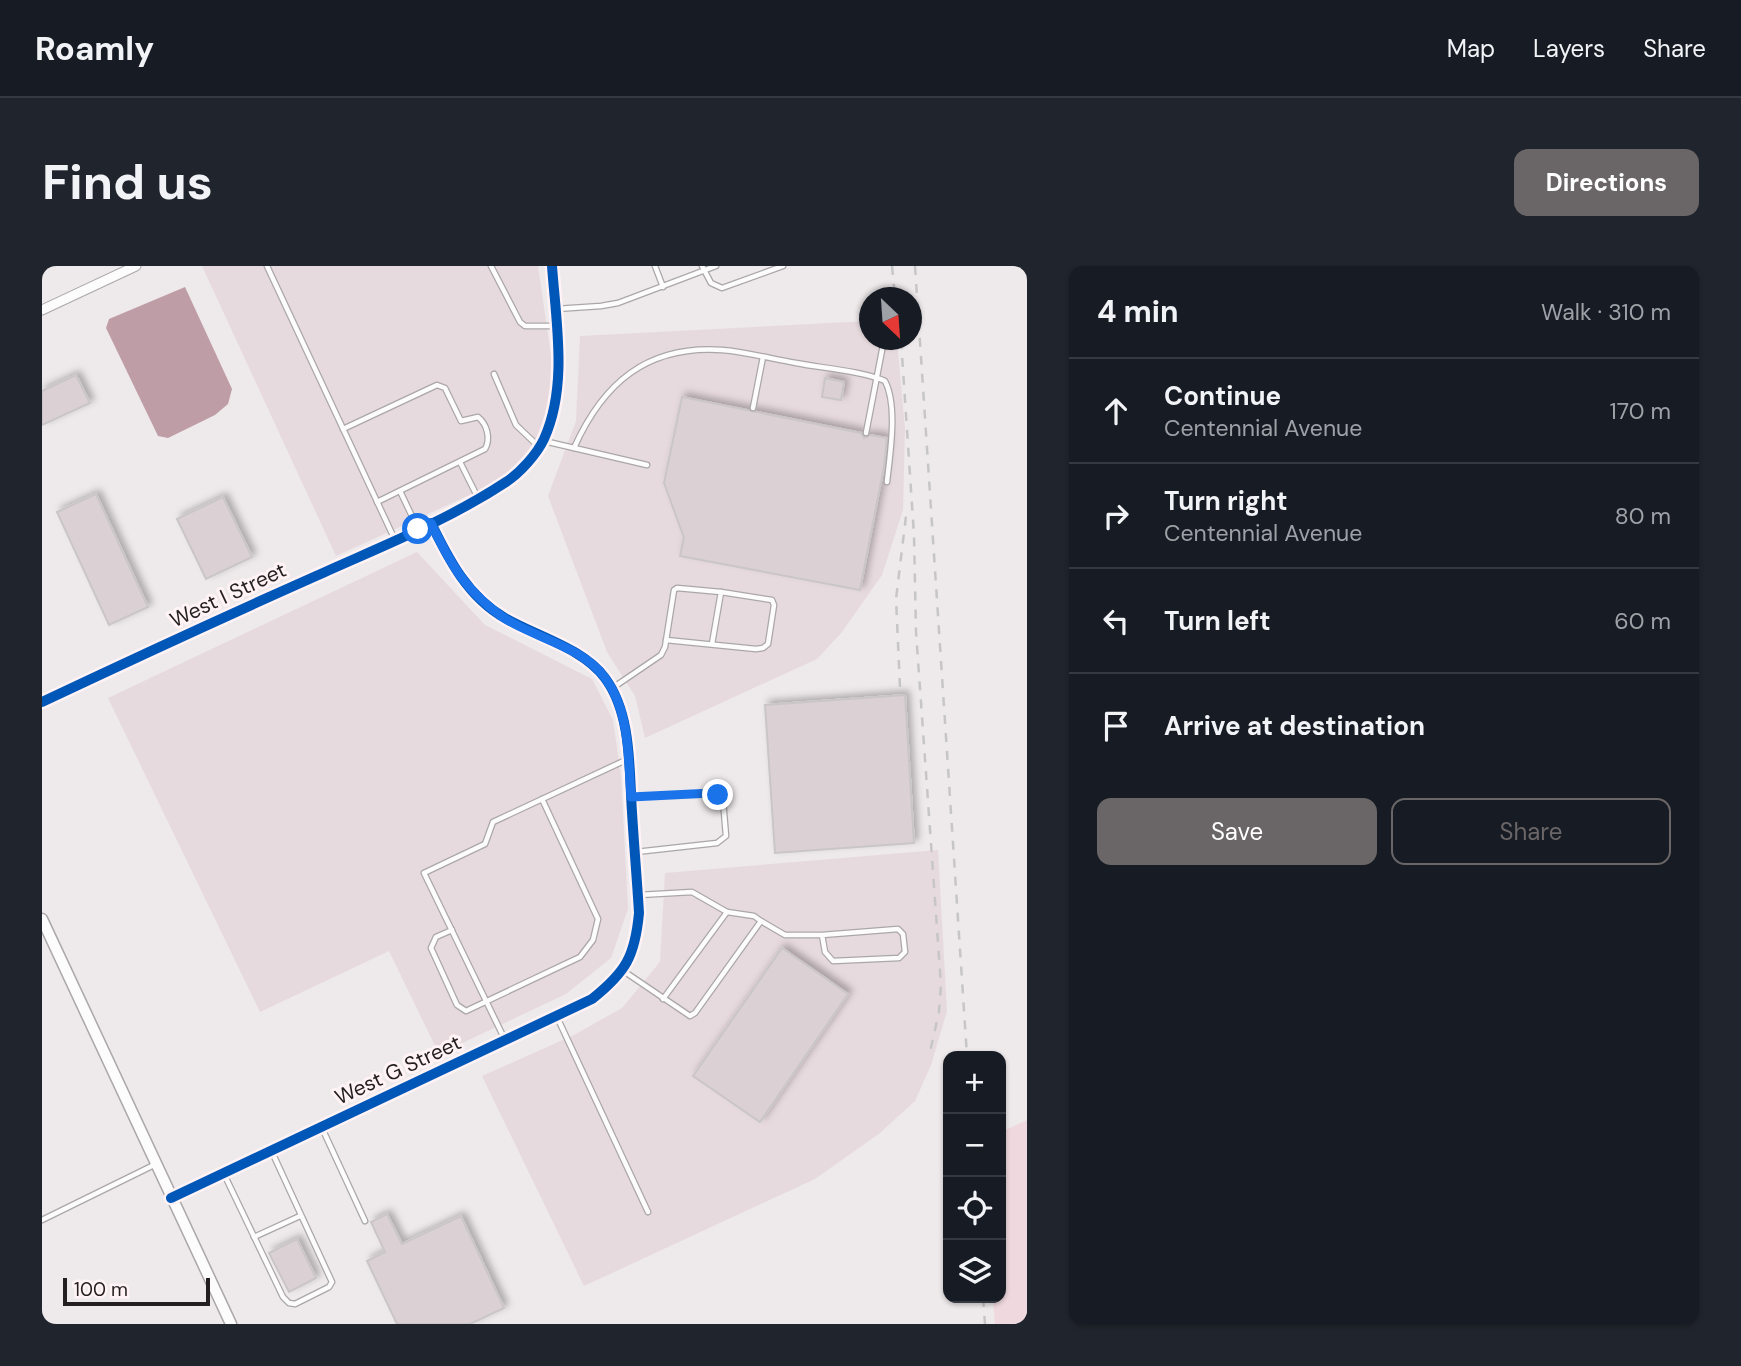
<!DOCTYPE html>
<meta charset="utf-8">
<style>
:root{--surface:#171b24;--page:#20242c;--text:#f1f3f6;--muted:#9ea1a6;--line:#363941;--accent:#6a6667}
body{margin:0;font-family:"DM Sans",sans-serif;background:var(--page);color:var(--text)}
.controls{position:absolute;right:21px;bottom:21px;display:grid;overflow:hidden;border-radius:14px;box-shadow:0 2px 5px #0004}
.controls button{width:63px;height:63px;display:grid;place-items:center;padding:0;border:0;border-bottom:2px solid var(--line);background:var(--surface);color:var(--text);font:35px sans-serif}
.compass{position:absolute;left:817px;top:21px;width:63px;height:63px;border-radius:50%;background:var(--surface);box-shadow:0 2px 5px #0004;rotate:155deg}
.scale{position:absolute;left:21px;bottom:18px;width:147px;box-sizing:border-box;padding-left:7px;border:4px solid #231f20;border-top:0;font-size:19px;line-height:24px;white-space:nowrap;color:#231f20;-webkit-text-stroke:5px #fff3f6;paint-order:stroke}
.stop{position:absolute;width:21px;height:21px;margin:-16px;border:5px solid #1a73e8;border-radius:50%;background:#fff}
.stop.end{background:#1a73e8;border-color:#fff;box-shadow:0 2px 7px #0008}
.list{margin:0;padding:0;list-style:none}
h2{display:flex;justify-content:space-between;align-items:center;height:91px;margin:0;padding:0 28px;font-size:30px}
h2 small{font-size:23px;font-weight:400;color:var(--muted)}
.list li{display:grid;grid-template-columns:46px 1fr auto;gap:21px;align-items:center;box-sizing:border-box;height:105px;padding:0 28px;border-top:2px solid var(--line)}
.list b{display:block;font-size:26px;white-space:nowrap}
.list p{margin:0;font-size:23px;white-space:nowrap;color:var(--muted)}
.list em{font-size:23px;font-style:normal;color:var(--muted)}
.actions{display:flex;gap:14px;padding:21px 28px}
.actions a{flex:1;padding:16px 0;border:2px solid var(--accent);border-radius:14px;text-align:center;font-size:24px;color:var(--accent)}
.actions .main{background:var(--accent);color:#fff}
.icon{flex:none;width:38px;height:38px;fill:none;stroke:currentColor;stroke-width:2;stroke-linecap:round;stroke-linejoin:round}
.map{position:relative;flex:none;width:985px;height:1058px;overflow:hidden;border-radius:14px}
header{display:flex;align-items:center;gap:42px;box-sizing:border-box;height:98px;padding:0 35px;background:var(--surface);border-bottom:2px solid var(--line)}
header strong{font-size:33px}
nav{display:flex;gap:38px;margin-inline-start:auto;font-size:24px}
.intro{display:flex;align-items:center;justify-content:space-between;box-sizing:border-box;height:168px;padding:0 42px}
h1{margin:0;font-size:49px}
.button{padding:18px 32px;border-radius:14px;background:var(--accent);color:#fff;font-size:24px;font-weight:700}
main{display:flex;gap:42px;padding:0 42px}
aside{flex:1;background:var(--surface);border-radius:14px;box-shadow:0 2px 5px #0004}
.map>svg:first-child{display:block}
</style>
<header>
<strong>Roamly</strong>
<nav><a>Map</a><a>Layers</a><a>Share</a></nav>
</header>
<div class="intro"><h1>Find us</h1><a class="button">Directions</a></div>
<main>
<div class="map">
<svg width="985" height="1058" viewBox="0 0 985 1058">
<defs>
<filter id="shadow"><feDropShadow dx="4" dy="-4" stdDeviation="3.5" flood-color="#0004"/></filter>
</defs>
<rect width="100%" height="100%" fill="#eee9ea"/>
<g fill="#e7dade">
<path d="M160,0H496L513,117L493,182L454,217L294,290Z"/>
<path d="M827,55L828,74H855L863,163L861,244L840,309L800,366L775,393L603,472L593,430L565,386L506,230L534,155L538,70Z"/>
<path d="M375,286L443,359L550,413L571,454L579,510L586,643L569,692L524,728L397,788L347,685L218,746L66,432Z"/>
<path d="M896,584L905,745L889,799L873,835L838,867L773,913L542,1020L440,810L532,769L580,742L618,696L623,607Z"/>
</g>
<path fill="#efd9df" d="M985,854V1058H953L951,1032H959V866Z"/>
<path fill="#bf9da7" d="M143,21L190,123L186,138L173,149L126,172L116,170L64,62L67,53Z"/>
<g fill="#dbd0d3" stroke="#cac6c7" stroke-width="2" filter="url(#shadow)">
<path d="M34,109L48,137L0,159V125Z"/>
<path d="M783,112L802,116L799,134L780,131Z"/>
<path d="M640,131L819,167L822,172L828,169L845,172L842,200L818,324L638,290L642,272L622,217Z"/>
<path d="M54,228L106,341L67,359L15,246Z"/>
<path d="M181,231L210,291L164,313L135,253Z"/>
<path d="M863,429L872,577L733,587L723,439Z"/>
<path d="M740,682L806,728L718,856L651,810Z"/>
<path d="M345,948L360,978L419,950L462,1042L428,1058H355L325,995L343,986L329,956Z"/>
<path d="M255,973L274,1012L247,1026L227,987Z"/>
</g>
<g fill="none" stroke-linecap="round" stroke-linejoin="round">
<defs>
<g id="service">
<path d="M225,0L353,274"/>
<path d="M449,0L478,56L483,60H514"/>
<path d="M613,0L621,21"/>
<path d="M660,0L669,17L680,22L741,0"/>
<path d="M514,43L559,40L576,37L674,0"/>
<path d="M452,108L474,159L496,180"/>
<path d="M711,142L721,91"/>
<path d="M301,163L395,119L403,122L419,155L436,151C445,158 449,173 443,183L335,236"/>
<path d="M824,167L842,74"/>
<path d="M502,175L605,199"/>
<path d="M532,182C561,117 605,79 680,84C705,86 730,93 754,97C779,102 820,105 843,115C856,140 848,187 845,216"/>
<path d="M418,196L436,232"/>
<path d="M358,225L376,263"/>
<path d="M624,374L714,383L721,382L726,378L732,339L730,334L679,326"/>
<path d="M569,423L619,389L623,381L632,324L635,322L679,326L670,378"/>
<path d="M591,531L670,527L681,534L684,570L675,577L594,586"/>
<path d="M597,629L650,626L685,646"/>
<path d="M410,664L394,671L389,682L415,739L424,745L538,691L551,674L556,653L500,533"/>
<path d="M580,704L648,750L653,747L719,655L743,669H780L856,663L861,668L863,686L857,692L791,695L783,686L780,669"/>
<path d="M621,733L685,646L712,650L719,655"/>
<path d="M515,751L606,946"/>
<path d="M463,774L382,607L443,578L451,556L586,493"/>
<path d="M280,862L323,955"/>
<path d="M182,908L241,1031L247,1037L253,1038L287,1021L290,1016L230,886"/>
<path d="M0,954L112,899"/>
<path d="M212,971L258,950"/>
</g>
<g id="minor">
<path d="M0,44L94,0"/>
<path d="M0,436C91,393 182,351 274,310C338,281 405,255 464,216C478,207 495,188 502,173C526,120 514,56 510,0"/>
<path d="M129,932L550,733C584,706 593,690 597,647C595,613 592,580 590,546C587,504 590,448 563,412C541,382 494,370 463,352C426,331 407,294 389,257"/>
</g>
<path id="tertiary" d="M0,653L189,1058"/>
</defs>
<use href="#service" stroke="#aba7a8" stroke-width="7"/>
<use href="#minor" stroke="#aba7a8" stroke-width="11"/>
<use href="#tertiary" stroke="#aba7a8" stroke-width="13"/>
<use href="#service" stroke="#fcfcfc" stroke-width="4.5"/>
<use href="#minor" stroke="#fcfcfc" stroke-width="9"/>
<use href="#tertiary" stroke="#fcfcfc" stroke-width="10"/>
<g stroke="#c7c6c6" stroke-width="2.5" stroke-dasharray="9 9" stroke-linecap="butt">
<path d="M850,0L853,32"/>
<path d="M873,0L925,790"/>
<path d="M859,74L872,269L874,366L899,719L897,746L887,790"/>
<path d="M858,421L854,333L864,250"/>
<path d="M941,1032L943,1058"/>
</g>
<defs>
<g id="cycleway">
<path d="M0,436C91,393 182,351 274,310C338,281 405,255 464,216C478,207 495,188 502,173C526,120 514,56 510,0"/>
<path d="M129,932L550,733C584,706 593,690 597,647C595,613 592,580 590,546C587,504 590,448 563,412C541,382 494,370 463,352C426,331 407,294 389,257"/>
</g>
</defs>
<use href="#cycleway" stroke="#fff3f6" stroke-width="15"/>
<use href="#cycleway" stroke="#0057b8" stroke-width="10"/>
</g>
<g fill="none" stroke-linecap="round" stroke-linejoin="round">
<path stroke="#1a73e8" stroke-width="9" d="M376,263L389,257C408,297 422,323 459,350C490,372 540,379 564,413C588,447 586,492 589,531L670,527L676,529"/>
</g>
<g text-anchor="middle" dominant-baseline="central" stroke-width="6" stroke-linejoin="round" paint-order="stroke">
<g font-size="21" fill="#231f20" stroke="#fff3f6">
<text transform="translate(186 329) rotate(-25)">West I Street</text>
<text transform="translate(356 804) rotate(-25)">West G Street</text>
</g>
</g>
</svg>
<div class="controls">
<button>+</button>
<button>−</button>
<button><svg class="icon" aria-label="locate" viewBox="0 0 24 24"><circle cx="12" cy="12" r="6"/><path d="M12 2v4M12 18v4M2 12h4M18 12h4"/></svg></button>
<button><svg class="icon" aria-label="layers" viewBox="0 0 24 24"><path d="M12 4l9 5-9 5-9-5zM3 14l9 5 9-5"/></svg></button>
</div>
<svg class="compass" viewBox="-18 -18 36 36"><path d="M0-13l5 13h-10z" fill="#e53935"/><path d="M0 13l5-13h-10z" fill="#9ea1a6"/></svg>
<div class="scale">100 m</div>
<div class="stop" style="left:376px;top:263px"></div>
<div class="stop end" style="left:676px;top:529px"></div>
</div>
<aside>
<h2>4 min<small>Walk · 310 m</small></h2>
<ul class="list">
<li><svg class="icon" aria-label="ahead" viewBox="0 0 24 24"><path d="M12 20V5M6 11l6-6 6 6"/></svg><div><b>Continue</b><p>Centennial Avenue</p></div><em>170 m</em></li>
<li><svg class="icon" aria-label="right" viewBox="0 0 24 24"><path d="M7 20v-9h11M14 6l5 5-5 5"/></svg><div><b>Turn right</b><p>Centennial Avenue</p></div><em>80 m</em></li>
<li><svg class="icon" aria-label="left" viewBox="0 0 24 24"><path d="M17 20v-9H6M10 6l-5 5 5 5"/></svg><div><b>Turn left</b></div><em>60 m</em></li>
<li><svg class="icon" aria-label="arrive" viewBox="0 0 24 24"><path d="M6 21V4h12l-3 4 3 4H6"/></svg><div><b>Arrive at destination</b></div></li>
</ul>
<div class="actions"><a class="main">Save</a><a>Share</a></div>
</aside>
</main>
